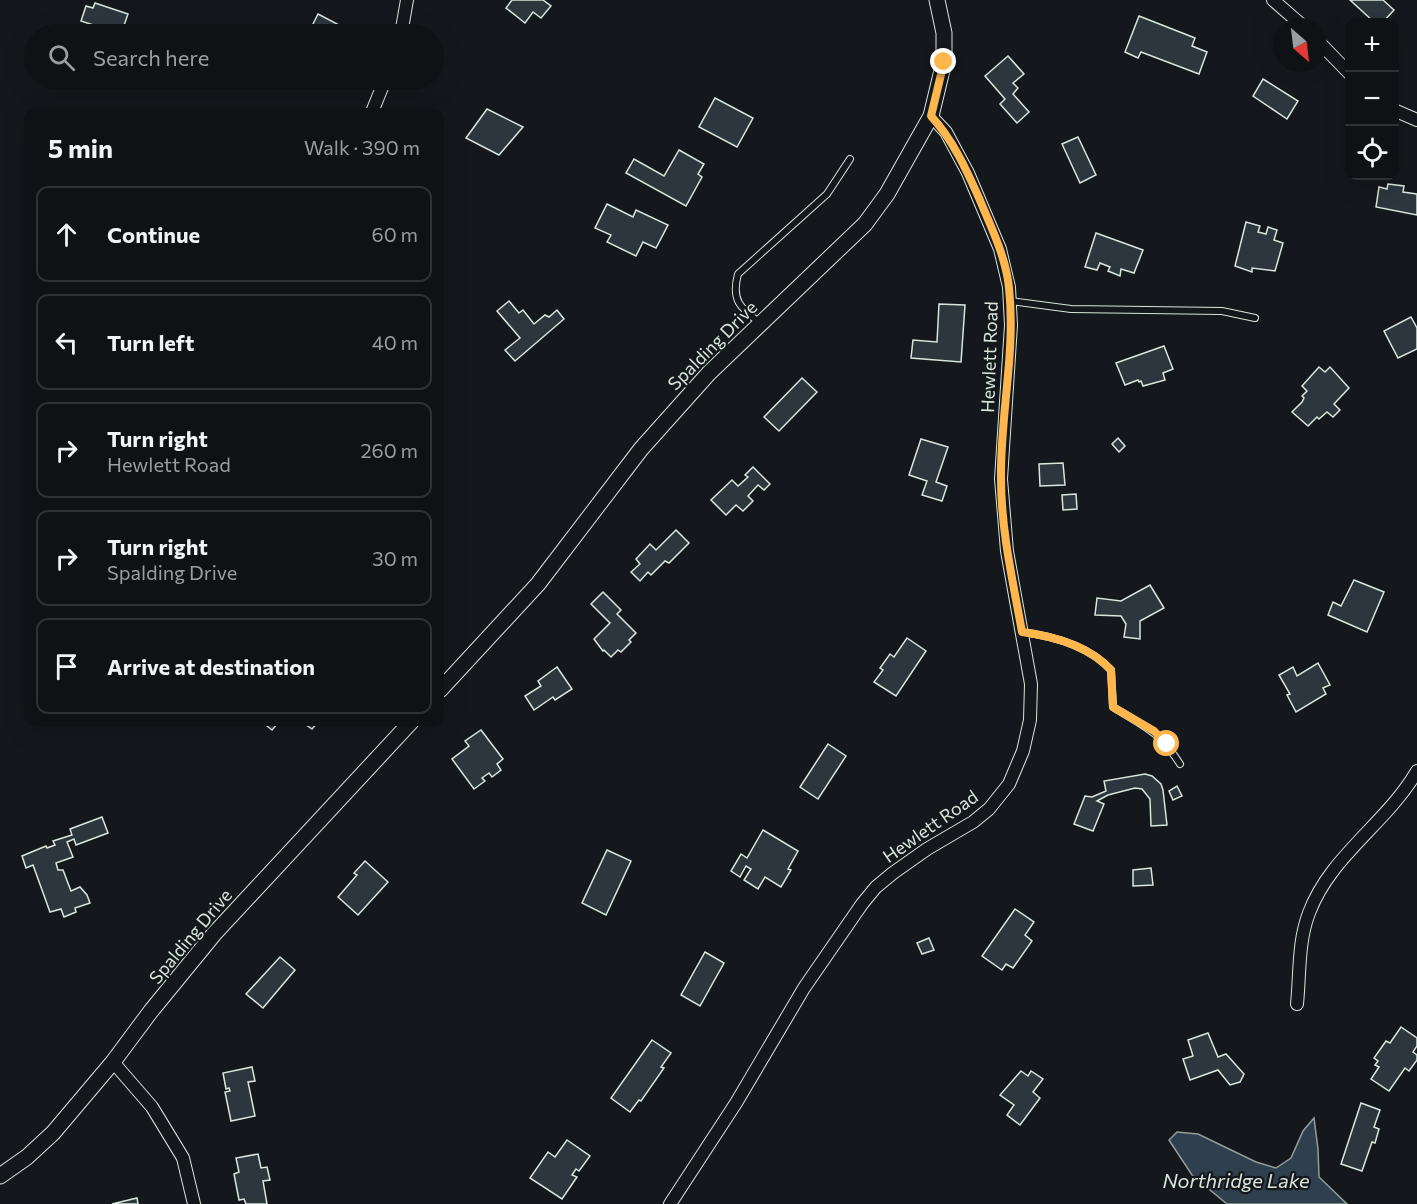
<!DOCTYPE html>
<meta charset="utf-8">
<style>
:root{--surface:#0f1215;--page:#181b1e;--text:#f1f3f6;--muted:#9b9ea0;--line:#2f3234}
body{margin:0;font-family:Commissioner,sans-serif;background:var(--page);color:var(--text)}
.controls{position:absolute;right:18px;top:18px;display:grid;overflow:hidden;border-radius:12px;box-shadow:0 6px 24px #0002}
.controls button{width:54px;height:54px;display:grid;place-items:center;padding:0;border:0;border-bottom:2px solid var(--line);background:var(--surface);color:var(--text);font:30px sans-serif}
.compass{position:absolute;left:1273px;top:18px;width:54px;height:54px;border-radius:50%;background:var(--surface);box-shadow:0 6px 24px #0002;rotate:152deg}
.stop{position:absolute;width:18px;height:18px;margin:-14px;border:4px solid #ffb74d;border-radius:50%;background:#fff}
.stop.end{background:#ffb74d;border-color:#fff;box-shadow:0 2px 6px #0008}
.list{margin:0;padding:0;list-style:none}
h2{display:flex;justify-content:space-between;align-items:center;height:78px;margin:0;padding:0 24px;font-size:26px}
h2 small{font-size:20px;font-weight:400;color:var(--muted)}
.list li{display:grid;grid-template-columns:39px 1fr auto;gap:18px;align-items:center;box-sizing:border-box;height:96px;margin:0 12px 12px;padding:0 12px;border:2px solid var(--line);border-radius:12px}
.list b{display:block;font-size:22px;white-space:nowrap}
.list p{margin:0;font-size:20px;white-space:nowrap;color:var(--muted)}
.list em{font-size:20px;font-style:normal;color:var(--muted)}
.icon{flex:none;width:33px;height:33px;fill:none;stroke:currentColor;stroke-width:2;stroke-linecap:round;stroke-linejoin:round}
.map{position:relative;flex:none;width:1417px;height:1204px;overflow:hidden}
.search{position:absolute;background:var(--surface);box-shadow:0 6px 24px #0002;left:24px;top:24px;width:420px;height:66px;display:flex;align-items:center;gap:15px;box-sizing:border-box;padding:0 21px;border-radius:33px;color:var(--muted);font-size:22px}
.panel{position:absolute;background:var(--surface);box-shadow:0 6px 24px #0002;left:24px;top:108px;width:420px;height:618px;border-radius:12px}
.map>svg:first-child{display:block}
</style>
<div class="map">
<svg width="1417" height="1204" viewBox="0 0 1417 1204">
<rect width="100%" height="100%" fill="#14181c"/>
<path fill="#2f3f4d" stroke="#939e99" stroke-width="1.5" d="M1314,1118L1318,1149L1319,1177L1347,1204H1227L1192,1175L1169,1140L1177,1132L1198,1134L1256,1162L1276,1168L1291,1158L1303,1131Z"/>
<g fill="#2c363c" stroke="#d8e6dc" stroke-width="1.5">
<path d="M512,0H543L551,6L541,18L533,12L525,23L506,8Z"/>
<path d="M1350,0H1383L1394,10L1383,22H1374Z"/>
<path d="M95,3L128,14L121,34L81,21L86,6L93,8Z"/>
<path d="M318,14L341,26L337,34H308Z"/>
<path d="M1139,16L1195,38L1192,46L1207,52L1199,74L1141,52L1138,58L1125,52Z"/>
<path d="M1008,56L1024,74L1013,83L1018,88L1013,94L1029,112L1017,123L1000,104L1005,99L985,76Z"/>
<path d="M1263,79L1298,101L1287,119L1253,96Z"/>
<path d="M715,98L753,118L737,147L699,127Z"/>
<path d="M487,109L523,127L499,155L466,138Z"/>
<path d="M1078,137L1096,175L1080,183L1062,144Z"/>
<path d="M679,150L704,164L698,174L702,177L686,206L626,173L634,159L664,176Z"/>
<path d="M1388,184L1404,186L1403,192L1417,194V215L1376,207L1379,187L1387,189Z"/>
<path d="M607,204L633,217L636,210L668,225L656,248L643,242L636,256L607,242L611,235L595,228Z"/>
<path d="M1246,222L1260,226L1258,232L1266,234L1268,227L1277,230L1274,240L1283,243L1275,271L1252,268V272L1235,266Z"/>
<path d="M1096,233L1143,250L1134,273L1121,269L1120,276L1108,271L1110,267L1100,263L1097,270L1085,267Z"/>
<path d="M509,301L519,313L523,310L534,324L545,315L549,317L557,310L564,319L515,361L505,350L520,338L497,311Z"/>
<path d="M939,304L965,305L961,362L911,358L913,340L937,342Z"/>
<path d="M1411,317L1417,328V349L1398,358L1384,331Z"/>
<path d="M1164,346L1173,369L1163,373L1165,380L1143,386L1141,381L1139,382L1138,380L1125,385L1116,363Z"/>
<path d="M1319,367L1325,372L1330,367L1349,388L1334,404L1340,410L1333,417L1327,412L1319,419L1317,417L1308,426L1292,412L1302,402L1304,398L1302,396L1307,391L1302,386Z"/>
<path d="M802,378L817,392L779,431L764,417Z"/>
<path d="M1118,438L1125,446L1119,452L1112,444Z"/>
<path d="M921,439L948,447L936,482L947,486L942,501L922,495L927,481L909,475Z"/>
<path d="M1063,463L1065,485L1040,486L1039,464Z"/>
<path d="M753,467L770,484L764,490L758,485L748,496L753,501L743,511L736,505L726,515L711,500L732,480L738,486L748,477L745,475Z"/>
<path d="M1076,494L1077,509L1063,510L1062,495Z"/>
<path d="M676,530L689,543L669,563L665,561L651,575L648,572L640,581L631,572L640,564L636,559L650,544L656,550Z"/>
<path d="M1354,580L1384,592L1367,632L1328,615L1333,602L1341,606Z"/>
<path d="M1150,585L1164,608L1140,621V639L1124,637L1126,624L1121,616L1095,615L1097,598L1121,601Z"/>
<path d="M603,592L621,610L617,614L636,633L629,640L631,642L621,652L618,650L611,657L604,650L603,651L594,639L610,623L591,604Z"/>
<path d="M907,638L926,651L896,696L874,682L883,670L880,668L890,654L894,657Z"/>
<path d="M1318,663L1330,685L1323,688L1326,694L1296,712L1287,695L1290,694L1279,675L1293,667L1297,676Z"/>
<path d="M557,667L572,689L555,700L553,697L534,710L525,696L541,686L538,681Z"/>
<path d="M262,722H279L272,730Z"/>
<path d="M302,722H318L312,729Z"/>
<path d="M481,730L503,759L497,764L501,770L492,777L489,773L482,778L485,781L474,789L452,759L469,746L465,741Z"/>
<path d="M828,744L846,756L818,799L800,787Z"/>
<path d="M1145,774L1152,776L1161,784L1163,790L1167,825L1151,826L1150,799L1142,789L1135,788L1108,795L1097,801L1104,804L1093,831L1074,824L1085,796L1092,797L1106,791L1104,781Z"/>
<path d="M1177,786L1182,796L1173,800L1169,791Z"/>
<path d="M102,817L108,833L76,845L74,839L67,842L73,857L56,863L58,870H63L71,891L80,887L87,895L90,903L75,908L76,912L64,917L61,909L50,912L33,865L26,868L22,856L46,846L47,848L55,845L53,841L72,835L70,829Z"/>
<path d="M763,830L798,851L788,869L791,870L781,887L765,877L758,889L744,880L751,869L746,866L740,877L731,871L741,854L747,858Z"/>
<path d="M607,850L631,861L606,915L582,903Z"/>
<path d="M365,861L388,882L358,915L338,897L357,875L354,873Z"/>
<path d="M1151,868L1153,885L1133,886V870Z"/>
<path d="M1015,909L1034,922L1025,935L1032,941L1013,968L1006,964L1002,970L982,956Z"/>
<path d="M929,938L934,950L922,954L917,943Z"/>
<path d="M705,952L724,963L700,1006L681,995Z"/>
<path d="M280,957L295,970L263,1008L246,994Z"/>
<path d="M1401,1027L1417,1038V1046L1413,1052L1417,1055V1060L1409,1071L1405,1068L1389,1091L1371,1079L1379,1067L1375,1065L1378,1061L1374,1058L1386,1041L1390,1043Z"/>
<path d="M1208,1033L1218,1057L1226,1054L1244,1074L1240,1082L1230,1085L1218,1070L1190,1080L1183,1059L1193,1056L1188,1040Z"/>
<path d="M652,1040L671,1053L661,1067L664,1068L641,1101L639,1100L630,1112L611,1098Z"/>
<path d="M252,1067L255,1081L248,1082L255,1116L231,1121L225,1092L230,1091L229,1088L226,1089L223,1073Z"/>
<path d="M1021,1071L1028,1076L1031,1071L1043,1079L1033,1092L1040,1098L1020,1125L1007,1115L1014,1105L1000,1095Z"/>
<path d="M1361,1103L1380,1110L1374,1127L1379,1129L1375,1143L1372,1142L1362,1171L1341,1164Z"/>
<path d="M567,1140L590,1156L579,1171L576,1169L572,1175L577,1177L562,1199L530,1178L548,1152L555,1157Z"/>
<path d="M258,1154L261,1168L267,1167L270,1180L263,1181L267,1204H246L244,1199L239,1200L234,1174L239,1172L236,1158Z"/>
<path d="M137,1198L138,1204H112Z"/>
</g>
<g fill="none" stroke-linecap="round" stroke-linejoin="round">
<defs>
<g id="service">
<path d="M1010,301L1071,309L1222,311L1255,318"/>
<path d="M760,323C740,308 731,300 738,274L827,194L850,159"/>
<path d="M1022,632C1053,636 1089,646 1111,670L1113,707C1145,727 1159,731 1180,764"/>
</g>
<g id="minor">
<path d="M1273,0L1304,27"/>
<path d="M401,34L407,0"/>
<path d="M1318,41L1350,74"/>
<path d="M1394,110L1417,120"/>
<path d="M372,112L385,80"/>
<path d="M1297,1004C1300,974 1298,941 1309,913C1330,856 1387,823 1417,771"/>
<path d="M113,1062L152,1107L183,1158L194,1204"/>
<path d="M670,1204L736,1103L804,988L862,904L876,887L893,873L927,849L973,822L989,809L1009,784L1023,751L1030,720L1031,684L1007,551L1001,479L1011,325L1009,287L1000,249L968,173L946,132L931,116"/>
</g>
<g id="tertiary">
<path d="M440,690L538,584L641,449L709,373L865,224L887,194L931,116L944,62V33L937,0"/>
<path d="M0,1176L27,1157L53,1133L113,1062L151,1011L214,934L411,722"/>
</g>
</defs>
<use href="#service" stroke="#d8e6dc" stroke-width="8"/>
<use href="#minor" stroke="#d8e6dc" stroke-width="14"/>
<use href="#tertiary" stroke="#d8e6dc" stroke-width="17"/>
<use href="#service" stroke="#14181c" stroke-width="6"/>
<use href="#minor" stroke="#14181c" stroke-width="12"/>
<use href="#tertiary" stroke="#14181c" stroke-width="15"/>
</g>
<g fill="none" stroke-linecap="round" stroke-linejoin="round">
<path stroke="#ffb74d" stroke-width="8" d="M944,62L931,116C953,140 966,169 979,198C991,227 1006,257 1009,288C1016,352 1000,415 1001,479C1001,530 1013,582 1022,632C1053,636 1089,646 1111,670L1113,707L1154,731L1167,744"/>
</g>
<g text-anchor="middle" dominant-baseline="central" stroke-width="4.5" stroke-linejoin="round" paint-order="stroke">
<g font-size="18" fill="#d8e6dc" stroke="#14181c">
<text transform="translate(712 345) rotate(-45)">Spalding Drive</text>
<text transform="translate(989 357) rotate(-88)">Hewlett Road</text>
<text transform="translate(930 826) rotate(-35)">Hewlett Road</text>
<text transform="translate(190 936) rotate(-50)">Spalding Drive</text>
</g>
<g font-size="20" font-style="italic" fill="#d8e6dc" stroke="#14181c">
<text x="1236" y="1180">Northridge Lake</text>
</g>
</g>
</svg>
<div class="controls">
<button>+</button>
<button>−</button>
<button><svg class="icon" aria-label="locate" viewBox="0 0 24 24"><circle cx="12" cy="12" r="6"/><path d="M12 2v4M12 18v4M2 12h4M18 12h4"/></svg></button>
</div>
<svg class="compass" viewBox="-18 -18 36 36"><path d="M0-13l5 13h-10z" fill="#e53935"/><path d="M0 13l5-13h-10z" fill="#9b9ea0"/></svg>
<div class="stop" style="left:1167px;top:744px"></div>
<div class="stop end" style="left:944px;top:62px"></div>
<div class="search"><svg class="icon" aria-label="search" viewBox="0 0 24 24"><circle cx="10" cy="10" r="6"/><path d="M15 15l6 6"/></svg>Search here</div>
<section class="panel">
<h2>5 min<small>Walk · 390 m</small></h2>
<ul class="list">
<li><svg class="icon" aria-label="ahead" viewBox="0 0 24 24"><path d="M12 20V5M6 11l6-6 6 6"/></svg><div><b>Continue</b></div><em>60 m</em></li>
<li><svg class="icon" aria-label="left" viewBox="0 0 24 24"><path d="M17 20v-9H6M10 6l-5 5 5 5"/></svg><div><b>Turn left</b></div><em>40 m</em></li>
<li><svg class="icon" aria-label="right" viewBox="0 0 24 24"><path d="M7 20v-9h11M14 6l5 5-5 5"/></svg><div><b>Turn right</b><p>Hewlett Road</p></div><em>260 m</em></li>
<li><svg class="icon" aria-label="right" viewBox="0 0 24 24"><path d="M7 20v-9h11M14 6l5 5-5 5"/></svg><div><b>Turn right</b><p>Spalding Drive</p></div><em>30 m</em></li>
<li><svg class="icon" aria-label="arrive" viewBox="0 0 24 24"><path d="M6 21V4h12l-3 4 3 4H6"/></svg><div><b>Arrive at destination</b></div></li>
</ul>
</section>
</div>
